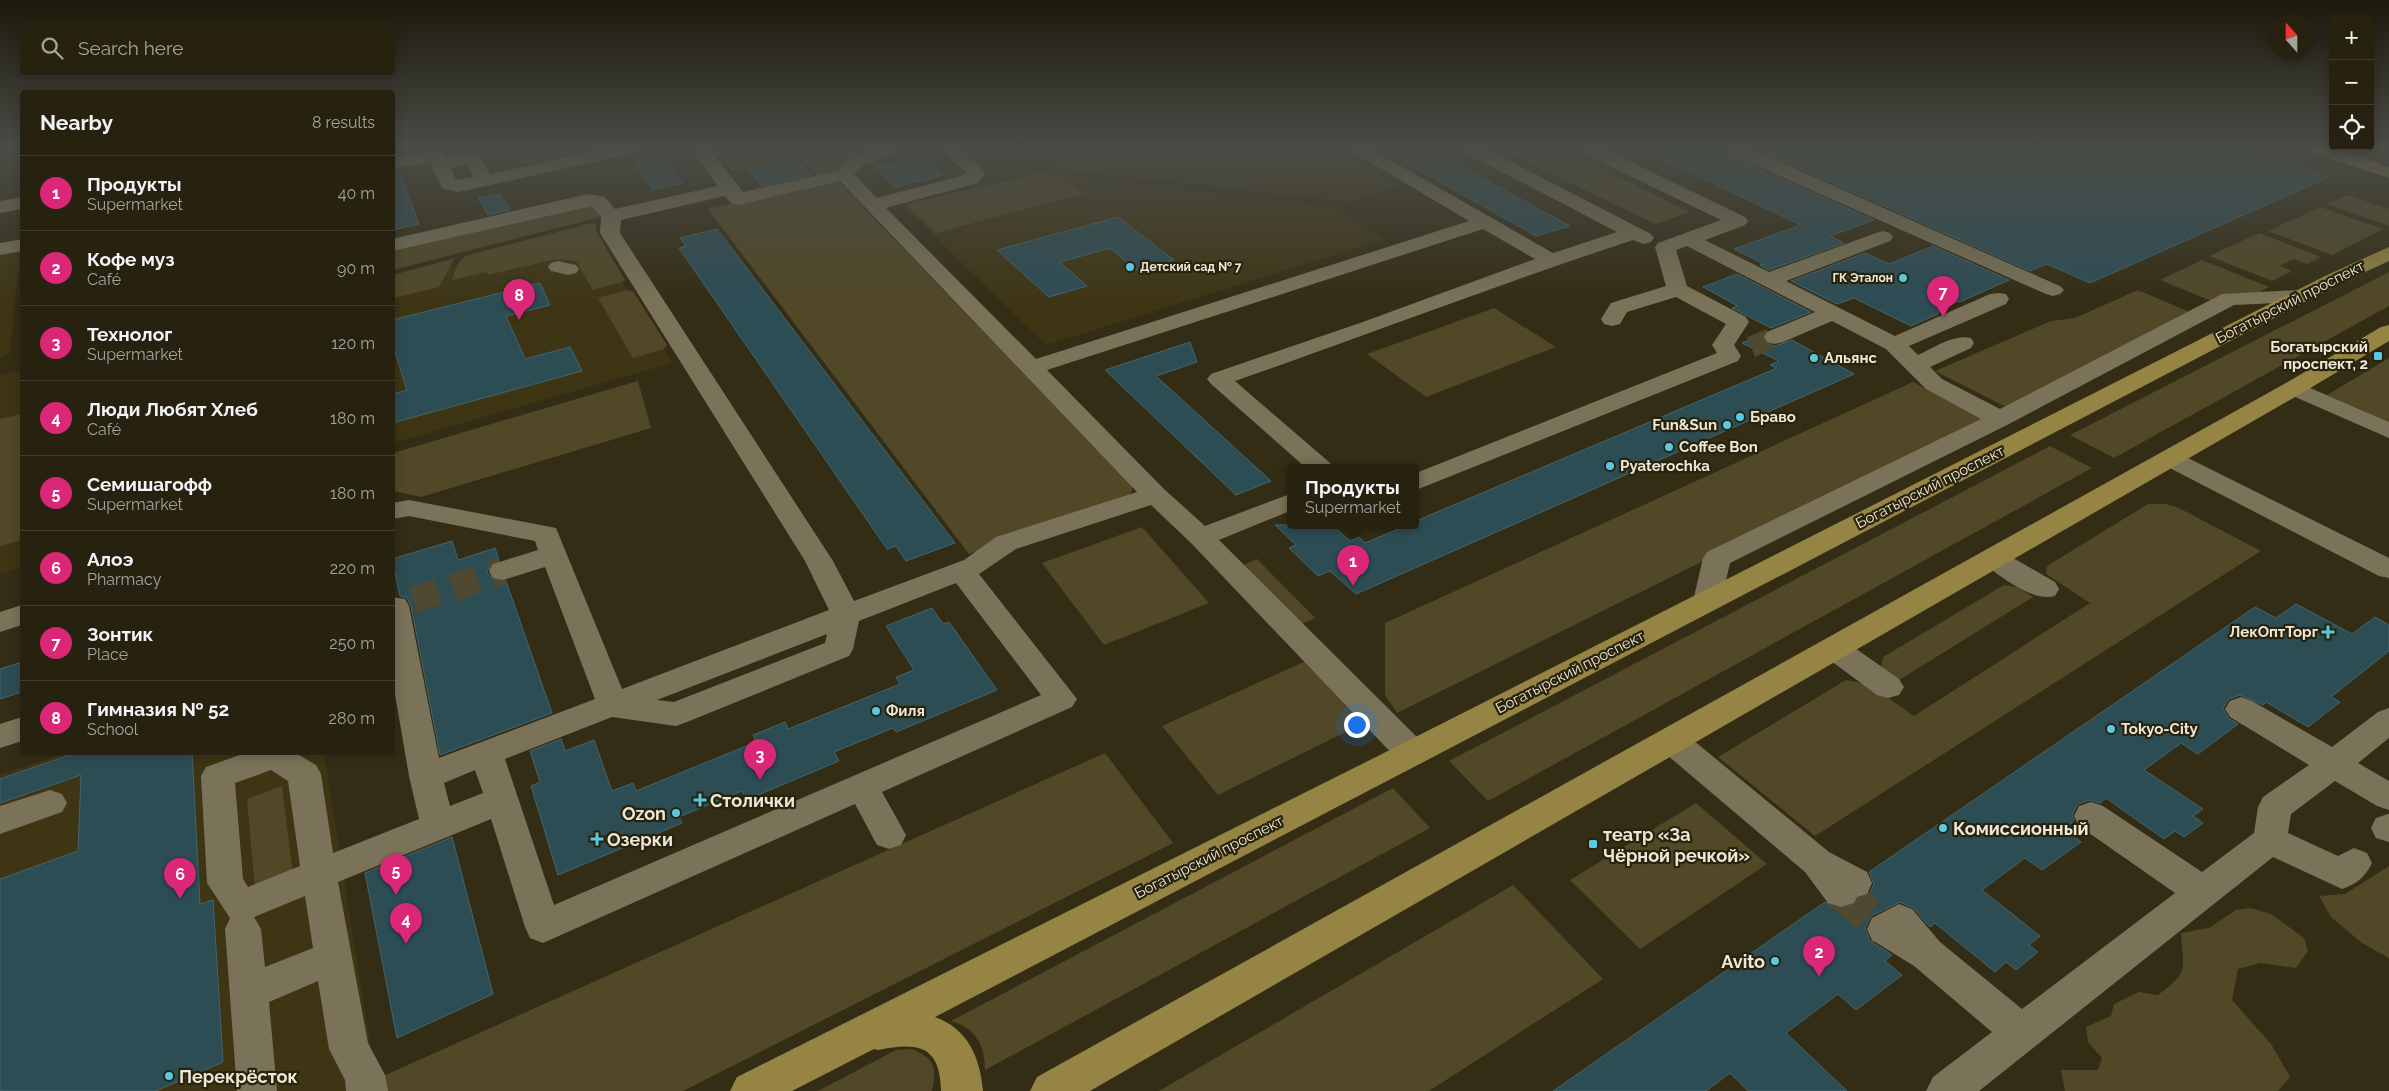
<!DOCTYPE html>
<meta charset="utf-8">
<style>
:root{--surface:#272210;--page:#332f1e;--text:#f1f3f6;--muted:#a4a49f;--line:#433f30;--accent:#db2777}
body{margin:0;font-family:Raleway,sans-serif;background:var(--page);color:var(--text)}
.controls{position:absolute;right:15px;top:15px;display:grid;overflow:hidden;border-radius:5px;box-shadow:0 2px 12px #0003}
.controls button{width:45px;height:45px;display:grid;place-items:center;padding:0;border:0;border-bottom:1px solid var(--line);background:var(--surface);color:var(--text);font:25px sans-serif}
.compass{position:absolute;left:2269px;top:15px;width:45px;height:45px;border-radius:50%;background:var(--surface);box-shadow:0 2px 12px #0003;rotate:339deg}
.you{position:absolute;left:1356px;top:724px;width:18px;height:18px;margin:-12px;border:4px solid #fff;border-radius:50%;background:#1a73e8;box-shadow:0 0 0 8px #1a73e833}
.badge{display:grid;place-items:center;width:32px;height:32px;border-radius:50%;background:var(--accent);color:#fff;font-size:16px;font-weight:700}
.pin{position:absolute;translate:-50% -41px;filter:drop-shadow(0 1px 2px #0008)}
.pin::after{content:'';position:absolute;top:26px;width:18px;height:15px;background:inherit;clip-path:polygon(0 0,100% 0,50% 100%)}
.popup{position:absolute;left:1287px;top:464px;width:132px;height:65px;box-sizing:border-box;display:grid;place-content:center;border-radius:5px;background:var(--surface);filter:drop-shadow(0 1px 4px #0005);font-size:16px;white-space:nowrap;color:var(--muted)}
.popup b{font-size:19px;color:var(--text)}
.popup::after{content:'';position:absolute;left:50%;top:100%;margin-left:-10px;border:10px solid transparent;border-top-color:var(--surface)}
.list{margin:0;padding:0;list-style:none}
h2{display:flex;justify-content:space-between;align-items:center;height:65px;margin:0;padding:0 20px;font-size:21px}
h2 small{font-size:16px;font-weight:400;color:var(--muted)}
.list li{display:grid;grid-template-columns:32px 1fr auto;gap:15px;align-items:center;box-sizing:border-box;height:75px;padding:0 20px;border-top:1px solid var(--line)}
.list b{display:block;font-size:19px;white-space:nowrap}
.list p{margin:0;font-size:16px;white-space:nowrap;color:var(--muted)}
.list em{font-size:16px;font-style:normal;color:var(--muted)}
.icon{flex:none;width:28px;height:28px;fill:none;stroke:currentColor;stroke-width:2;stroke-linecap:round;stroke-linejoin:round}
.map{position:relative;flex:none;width:2389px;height:1091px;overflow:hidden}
.search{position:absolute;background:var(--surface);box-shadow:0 2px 12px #0003;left:20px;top:20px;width:375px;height:55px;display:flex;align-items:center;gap:12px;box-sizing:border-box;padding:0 18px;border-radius:5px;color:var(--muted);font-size:19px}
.panel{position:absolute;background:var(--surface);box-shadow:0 2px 12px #0003;left:20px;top:90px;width:375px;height:665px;border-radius:5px}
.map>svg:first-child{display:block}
</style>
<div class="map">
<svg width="2389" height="1091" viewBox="0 0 2389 1091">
<rect width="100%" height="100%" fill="#342d15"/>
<g fill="#3e3515">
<path d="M1037,149H1334L1398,186L1349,202L1060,169Z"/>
<path d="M1041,172L1332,207L1386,239L1046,345L902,204Z"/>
<path d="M592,233L672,363L393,443L392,281Z"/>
<path d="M20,251L10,353L0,358V255Z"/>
<path d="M22,370V567L0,574V375Z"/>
<path d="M66,753H324L377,1086L365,1091H0V775Z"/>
</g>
<g fill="#514827">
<path d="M513,149H589L521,164Z"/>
<path d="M714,149H882L844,164L838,173L819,177L797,156L732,171Z"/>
<path d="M1501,149H1562L1690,212L1655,224Z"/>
<path d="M1042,173L1059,176L1085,193L936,233L906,204Z"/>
<path d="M837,180L1132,485V492L1126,499L969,554L708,209Z"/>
<path d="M2347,195L2389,209V226L2327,204Z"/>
<path d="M590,205L595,207L600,217L393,270V249Z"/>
<path d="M2320,207L2383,229L2332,255L2268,231Z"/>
<path d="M592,223L596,224V231L625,280L622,282L593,290L576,261L556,259L488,275L487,272L452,280L457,265L465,256Z"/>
<path d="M2259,233L2321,257L2307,264L2294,259L2280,266L2292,271L2272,281L2209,256Z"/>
<path d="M455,258L439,287L393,298V275Z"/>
<path d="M2202,260L2269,287L2254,295L2214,302L2160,280Z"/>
<path d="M2389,272V306L2114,458L2070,435Z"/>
<path d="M627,290L633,291L667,345L664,349L633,358L598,298Z"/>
<path d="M2138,290L2192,313L2006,407L1935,371L2051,321L2075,318Z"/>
<path d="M1494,308L1556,347L1426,397L1367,354Z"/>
<path d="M2389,358V422L2327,395Z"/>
<path d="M638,381L651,428L421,497L393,491V453Z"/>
<path d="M1913,382L1987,420L1397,713L1385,695V623Z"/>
<path d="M22,414V540L0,546V419Z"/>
<path d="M2050,446L2092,468L1488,801L1449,761Z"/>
<path d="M2148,504H2165L2177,507L2261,551L1815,836L1718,757L1846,680L1870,685L1914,716L2090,603L2046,574L2047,566Z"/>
<path d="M1142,527L1209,603L1104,645L1042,563Z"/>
<path d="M1257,559L1315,618L1299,625L1241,566Z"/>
<path d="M2004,585L2017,587L2033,597L1896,682L1881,667L1883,657Z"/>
<path d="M1308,660L1368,721L1218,795L1162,726Z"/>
<path d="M1105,753L1173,843L683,1091H384L381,1077Z"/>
<path d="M282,786L293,874L255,889L247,799Z"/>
<path d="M1393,788L1430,828L985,1070C985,1046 976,1028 951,1021Z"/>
<path d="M1696,803L1767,864L1640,949L1570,880Z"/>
<path d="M2389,866V958L2362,943L2331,917L2319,896L2345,894Z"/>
<path d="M1513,885L1603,979L1429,1091H1159Z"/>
<path d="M2251,908L2271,914L2304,938L2308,951L2296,968L2260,963L2238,969L2232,1000L2271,1044L2290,1077L2278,1091H2065L2061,1070H2098L2102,1058L2088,1042L2086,1027L2111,1016L2114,1004L2139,992L2158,995C2190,971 2183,970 2181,933L2209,928L2236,910Z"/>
<path d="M912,1049C935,1059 937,1067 932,1091H818L896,1050Z"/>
</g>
<g fill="#2d4d55" stroke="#44656d">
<path d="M1641,149H1723L1727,155L1874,220L1830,236L1844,243L1769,270L1760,265L1764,264L1734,249L1801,225Z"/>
<path d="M1756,149H2248L2329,177L2090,283L2047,264L2030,271Z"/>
<path d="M1434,152L1506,191L1570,226L1536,236L1403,161Z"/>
<path d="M923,157L943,175L896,187L876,168Z"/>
<path d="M664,158L683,183L653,190L635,164Z"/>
<path d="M796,159L811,175L762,186L748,170Z"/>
<path d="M399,170L419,224L392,230V171Z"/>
<path d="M500,194L510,210L488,215L478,198Z"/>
<path d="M1118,217L1174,260L1138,271L1110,248L1060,262L1087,286L1049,297L997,250Z"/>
<path d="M717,229L955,543L906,561L896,546L887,549L679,248L686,246L680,238Z"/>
<path d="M1933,246L2009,280L1962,301L1939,304L1938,314L1911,326L1854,298L1837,304L1791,281L1865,253L1889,264Z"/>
<path d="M1737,274L1811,312L1771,328L1732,308L1738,306L1703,287Z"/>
<path d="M540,283L550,305L506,316L525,359L570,347L582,371L392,423V394L407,390L392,342V320Z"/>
<path d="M1764,334L1762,338L1767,344L1775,346L1792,340L1854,374L1356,594L1330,571L1318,576L1289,548L1296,545L1275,525H1332L1350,541L1359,537L1365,543L1408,525H1416V521L1777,368L1770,365L1779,361L1742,343Z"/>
<path d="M1190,342L1197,362L1156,376L1271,481L1236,495L1105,370Z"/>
<path d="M452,541L458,560L495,548L499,560L491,563L487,572L493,580L506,581L552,713L440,755L411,606L407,598L400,596L392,559Z"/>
<path d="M2296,604L2352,634L2375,617L2389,625V651L2331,697L2340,702L2308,727L2266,702L2263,705L2240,695L2229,699L2223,708L2228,718L2238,724L2198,754L2181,743L2144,770L2203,809L2193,816L2203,823L2184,837L2175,831L2164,839L2106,798L2100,803L2090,800L2078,804L2072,815L2074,821L2063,829L2081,842L2042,870L2025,858L1982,890L2040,936L2029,945L2038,952L2016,970L2006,962L1995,972L1935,923L1930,927L1913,908L1900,902L1871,916L1865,928L1870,941L1892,955L1885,961L1902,975L1856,1010L1838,994L1786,1033L1847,1091H1748L1730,1073L1706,1091H1553L1825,902L1840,909L1855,905L1858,899L1869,895L1874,884L1869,872L2255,607L2276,618Z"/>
<path d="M932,608L943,624L949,622L997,690L896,732L893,728L834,752L839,761L746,800L742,791L679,817L682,823L558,875L531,786L540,782L530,751L561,739L565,751L594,740L612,791L633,783L636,791L756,742L753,735L785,722L788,729L900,684L896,677L914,670L886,626Z"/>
<path d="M22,662V692L0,699V669Z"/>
<path d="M78,752H192L200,904L213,900L223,1062L156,1091H0V879L78,851L81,775L0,803V779Z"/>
<path d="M452,837L493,994L397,1038L365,873Z"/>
</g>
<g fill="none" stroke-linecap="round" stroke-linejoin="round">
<path stroke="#4f4932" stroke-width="21" stroke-dasharray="21 10" stroke-linecap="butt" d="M1751,347L1775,337"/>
<path stroke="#4f4932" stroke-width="27" stroke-dasharray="27 14" stroke-linecap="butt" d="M413,600L503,571"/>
<path stroke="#4f4932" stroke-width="36" stroke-dasharray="36 18" stroke-linecap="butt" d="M1841,892L1885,929"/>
<g fill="#7a7359" fill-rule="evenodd">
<path d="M603,149H639L636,153L630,154L458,192L442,188L430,162L392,169V158L436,151L442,152L446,158L472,153L478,154L490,174ZM467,164L474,177L456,180L451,168Z"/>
<path d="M691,149H709L743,192L837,171L851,158L871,149H899L896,153L864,165L854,174L877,198L964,175L966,173L941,149H961L984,171L985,175L978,183L886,208L1036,359L1469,221L1348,149H1371L1553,253L1617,232L1466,153L1463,149H1486L1651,234L1654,238L1651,242L1644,244L1633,240C1499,284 1368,335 1235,381L1329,462L1333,467H1305L1211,384L1207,379L1211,374L1360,323L1535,259L1483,229L1047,370L1164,489L1205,526L1290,494V511L1219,540L1424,744L1428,753L1424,762L1412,765L1400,762L1191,543L1151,505L1016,549L979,574L1077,699L1072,707L882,792L906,835L901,845L889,849L877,845L855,804L543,943L530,938L525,927L491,819L338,882L368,1043L385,1075L388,1091H346L345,1080L329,1049L318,981L269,1002L277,1091H237L225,929L230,918L207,883L201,776L206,767L248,752H294L316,765L321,774L333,853L419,819L409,776L392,677V597L405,599L409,606L439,758L595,699L545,567L503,580L493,578L489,571L493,564L538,550L535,541L409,516L392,519V503L409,500L556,528L622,689L829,610L805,561L600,233L601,217L592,206L392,251V239L588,194L605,197L615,209L718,186ZM840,181L1137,492L996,537L964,560L854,601L833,561L620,233L621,220L725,196L731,203L738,205ZM956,583L1041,695L554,905L505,759L612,717L676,726L687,722L849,656L853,649L859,621ZM827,634L825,643L674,702L657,700ZM271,770L288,781L300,866L248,887L243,879L235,783ZM475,770L483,793L450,806L444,783ZM305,896L313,948L265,967L261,929L254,917Z"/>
<path d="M1580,149H1604L1745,217L1748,221L1745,225L1705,240L1769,272L1876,233L1883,231L1890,233L1893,237L1890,241L1786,281L1895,336L1990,294L1998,293L2006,294L2009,299L2006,304L1909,346L1918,355C1934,348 1953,334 1971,338L1974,343L1971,348L1930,367L1942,379L2000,409L2222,294L2300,290L2308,291L2311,296L2308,301L2300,302L2234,305L2009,424L1730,563L1721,601L1717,608L1707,611L1697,608L1693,601L1703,558L1707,552L1981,419L1926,389L1886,349L1832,321L1783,342L1775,344L1767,342L1764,337L1767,332L1815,312L1687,246L1676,250L1687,286L1746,317L1749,322L1734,345L1741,356L1738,361L1416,490V473L1717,353L1712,345L1726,324L1676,297L1627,312L1620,324L1612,326L1604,324L1601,319L1611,303L1666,286L1655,247L1658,243L1721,220L1583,153Z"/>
<path d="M1725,149H1750L2060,286L2064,290L2060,294L2053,296L2046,294L1728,153Z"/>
<path d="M22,197V209L0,213V201Z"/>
<path d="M22,239V251L0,255V243Z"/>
<path d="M558,261L576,265L579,269L576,273L569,275L551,271L548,267L551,263Z"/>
<path d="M2294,381L2389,422V438L2286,393L2282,388L2286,383Z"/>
<path d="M2169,450L2178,453L2389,558V578L2379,576L2160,463L2156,458L2160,453Z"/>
<path d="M1993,549L2003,552L2055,582L2059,589L2055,596C2031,602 2003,577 1983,564L1979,558L1983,552Z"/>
<path d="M22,605V625L0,632V612Z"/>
<path d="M1834,637L1845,641L1899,679L1904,687L1899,695L1888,698L1877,695L1823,655L1819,648L1823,641Z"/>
<path d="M2241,697L2252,701L2332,747L2378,712L2389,708V738L2358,763L2389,781V810L2377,806L2335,781L2291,814L2288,833L2338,856L2354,848L2367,853L2372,863C2365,877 2357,884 2342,889L2273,857L1979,1091H1926L1933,1077L1992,1032L1914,966L1872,940L1867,929L1872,918L1899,904L1912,909L1940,942L2022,1009L2175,893L2079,826L2074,816L2079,806L2091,802L2103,806L2202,872L2254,833L2258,807L2263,797L2309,765L2230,717L2225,709L2230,701Z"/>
<path d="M22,717V741L0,748V724Z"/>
<path d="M1671,728L1682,731L1829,852L1867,872L1872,883L1867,894L1857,897L1854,903L1841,907L1828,903L1805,872L1660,749L1655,740L1660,731Z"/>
<path d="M50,790L62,794L67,803L62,812L0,834V806Z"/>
<path d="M2388,814H2389V842L2376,838L2371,828L2376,818Z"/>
</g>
<g fill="#958443" fill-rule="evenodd">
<path d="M2310,149H2338L2389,167V178L2313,153Z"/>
<path d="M2389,247V261L2339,284L935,1017C968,1029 980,1057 983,1091H941C940,1045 918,1042 878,1050L874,1049L792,1091H730L737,1077L1372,759L2325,276Z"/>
<path d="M2389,325V341L2302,393L1090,1091H1030L1037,1077L2286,383L2381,327Z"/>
</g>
</g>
<linearGradient id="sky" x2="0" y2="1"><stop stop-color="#1d190c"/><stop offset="0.49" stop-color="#4a4c46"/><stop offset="1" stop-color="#4a4c46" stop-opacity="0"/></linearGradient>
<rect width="2389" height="302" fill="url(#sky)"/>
<g fill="#57c9e3" stroke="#2a230b" stroke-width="2">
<circle cx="1130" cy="267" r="5"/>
<circle cx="1903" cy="278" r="5"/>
<rect x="2373" y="351" width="10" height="10" rx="2.5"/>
<circle cx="1814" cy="358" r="5"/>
<circle cx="1740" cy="417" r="5"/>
<circle cx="1727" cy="425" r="5"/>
<circle cx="1669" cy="447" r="5"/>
<circle cx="1610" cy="466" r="5"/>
<path d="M2325.5 624.5h5v5h5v5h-5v5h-5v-5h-5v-5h5z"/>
<circle cx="876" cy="711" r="5"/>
<circle cx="2111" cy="729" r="5"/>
<path d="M697.5 792.5h5v5h5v5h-5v5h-5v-5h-5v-5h5z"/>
<circle cx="676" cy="813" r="5"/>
<circle cx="1943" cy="828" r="5"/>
<path d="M594.5 831.5h5v5h5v5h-5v5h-5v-5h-5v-5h5z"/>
<rect x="1588" y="839" width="10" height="10" rx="2.5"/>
<circle cx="1775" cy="961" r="5"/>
<circle cx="169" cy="1076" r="5"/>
</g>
<g text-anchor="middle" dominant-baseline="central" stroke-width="4.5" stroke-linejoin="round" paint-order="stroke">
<g font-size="12" font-weight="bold" fill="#ebe7d9" stroke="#2a230b" text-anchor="start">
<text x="1140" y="267">Детский сад № 7</text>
<text x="1893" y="278" text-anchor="end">ГК Эталон</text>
</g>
<g font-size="15" fill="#ebe7d9" stroke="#2a230b">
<text transform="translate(2290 302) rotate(-27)">Богатырский проспект</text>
<text transform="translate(1930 487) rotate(-27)">Богатырский проспект</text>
<text transform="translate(1570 672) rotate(-27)">Богатырский проспект</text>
<text transform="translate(1209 857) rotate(-27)">Богатырский проспект</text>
</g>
<g font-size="15" font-weight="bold" fill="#ebe7d9" stroke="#2a230b" text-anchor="start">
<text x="2368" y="347" text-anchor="end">Богатырский<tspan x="2368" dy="17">проспект, 2</tspan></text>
<text x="1824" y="358">Альянс</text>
<text x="1750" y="417">Браво</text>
<text x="1717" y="425" text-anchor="end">Fun&amp;Sun</text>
<text x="1679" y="447">Coffee Bon</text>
<text x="1620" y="466">Pyaterochka</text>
<text x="2318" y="632" text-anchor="end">ЛекОптТорг</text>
<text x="886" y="711">Филя</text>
<text x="2121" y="729">Tokyo-City</text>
</g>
<g font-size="18" font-weight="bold" fill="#ebe7d9" stroke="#2a230b" text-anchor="start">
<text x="710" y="800">Столички</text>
<text x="666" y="813" text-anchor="end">Ozon</text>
<text x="1953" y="828">Комиссионный</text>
<text x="1603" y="834">театр «За<tspan x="1603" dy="21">Чёрной речкой»</tspan></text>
<text x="607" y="839">Озерки</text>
<text x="1765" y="961" text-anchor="end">Avito</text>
<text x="179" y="1076">Перекрёсток</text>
</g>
</g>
</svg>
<div class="controls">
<button>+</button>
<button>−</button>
<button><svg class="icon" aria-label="locate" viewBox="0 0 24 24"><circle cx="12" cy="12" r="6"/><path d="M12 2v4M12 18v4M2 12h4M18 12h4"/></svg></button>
</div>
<svg class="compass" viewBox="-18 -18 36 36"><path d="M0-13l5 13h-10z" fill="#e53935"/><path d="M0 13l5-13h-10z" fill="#a4a49f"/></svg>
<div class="you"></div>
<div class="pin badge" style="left:1353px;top:586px">1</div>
<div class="popup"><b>Продукты</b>Supermarket</div>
<div class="pin badge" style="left:1819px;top:977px">2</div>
<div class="pin badge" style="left:760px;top:780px">3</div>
<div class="pin badge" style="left:406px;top:944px">4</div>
<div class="pin badge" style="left:396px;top:895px">5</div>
<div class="pin badge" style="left:180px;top:899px">6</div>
<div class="pin badge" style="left:1943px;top:317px">7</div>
<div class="pin badge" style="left:519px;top:320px">8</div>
<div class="search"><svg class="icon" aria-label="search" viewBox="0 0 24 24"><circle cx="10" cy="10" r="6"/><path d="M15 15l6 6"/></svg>Search here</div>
<section class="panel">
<h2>Nearby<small>8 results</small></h2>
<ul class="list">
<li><span class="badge">1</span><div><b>Продукты</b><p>Supermarket</p></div><em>40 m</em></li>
<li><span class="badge">2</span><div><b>Кофе муз</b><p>Café</p></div><em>90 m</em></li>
<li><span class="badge">3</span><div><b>Технолог</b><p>Supermarket</p></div><em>120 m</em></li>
<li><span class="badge">4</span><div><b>Люди Любят Хлеб</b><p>Café</p></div><em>180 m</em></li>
<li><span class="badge">5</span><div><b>Семишагофф</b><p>Supermarket</p></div><em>180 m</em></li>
<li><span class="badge">6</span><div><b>Алоэ</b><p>Pharmacy</p></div><em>220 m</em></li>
<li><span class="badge">7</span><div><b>Зонтик</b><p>Place</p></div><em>250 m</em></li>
<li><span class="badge">8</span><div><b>Гимназия № 52</b><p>School</p></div><em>280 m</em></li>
</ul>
</section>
</div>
